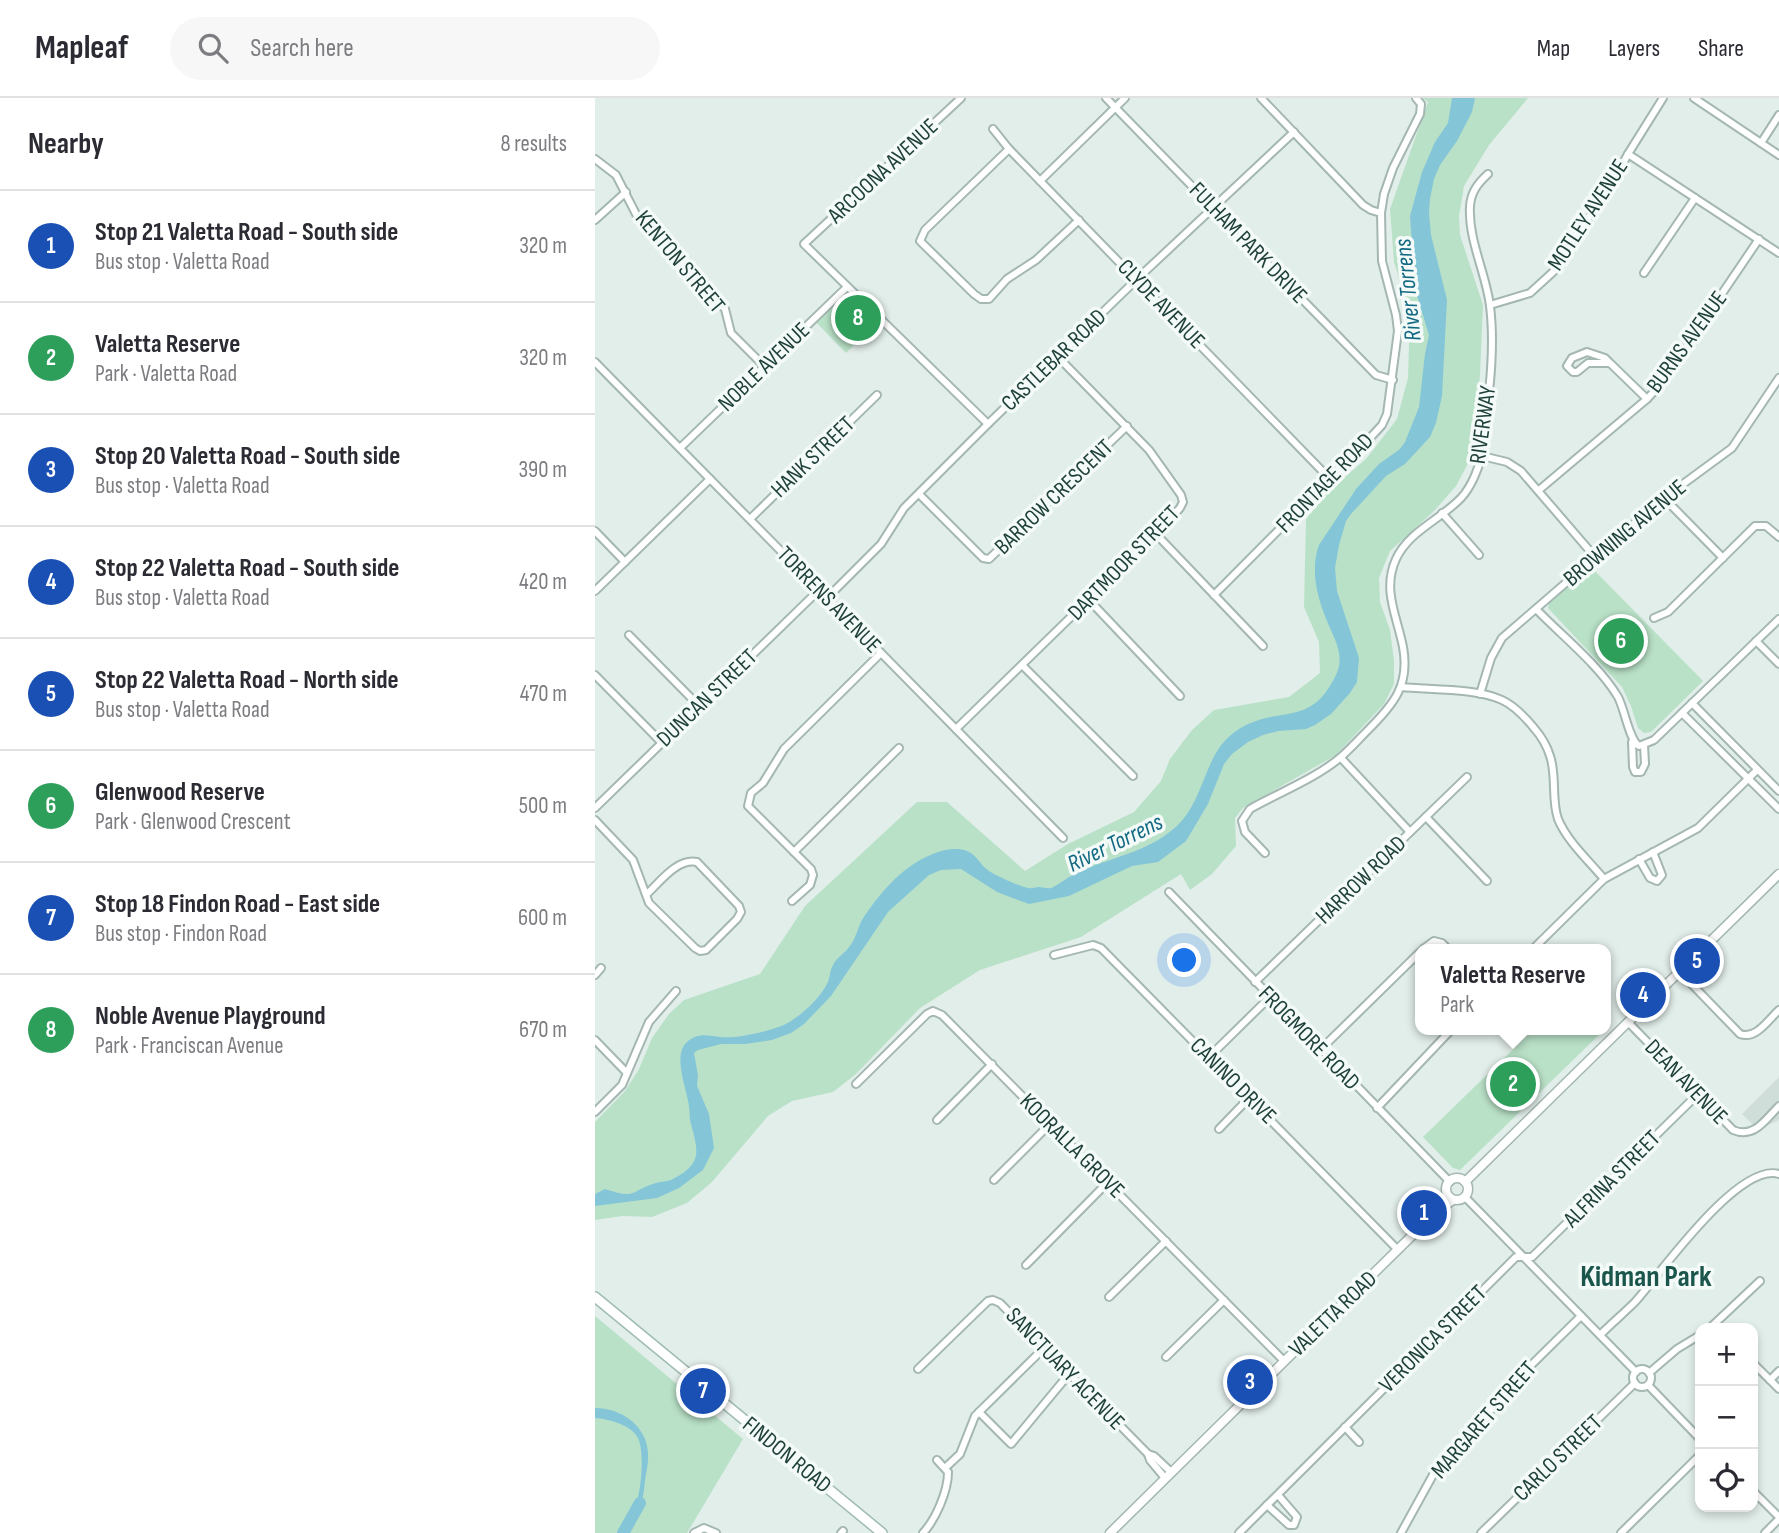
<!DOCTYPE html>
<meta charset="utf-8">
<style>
:root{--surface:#fff;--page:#f7f7f7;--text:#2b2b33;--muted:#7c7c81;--line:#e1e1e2;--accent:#0f766e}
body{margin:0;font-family:"Sofia Sans Condensed",sans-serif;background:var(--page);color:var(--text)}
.controls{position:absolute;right:21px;bottom:21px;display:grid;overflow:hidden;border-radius:14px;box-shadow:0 4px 10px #0003}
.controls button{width:63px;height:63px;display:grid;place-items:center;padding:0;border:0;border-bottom:2px solid var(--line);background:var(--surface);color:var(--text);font:35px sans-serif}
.you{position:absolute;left:590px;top:863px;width:24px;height:24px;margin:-18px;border:5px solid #fff;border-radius:50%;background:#1a73e8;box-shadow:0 0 0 10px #1a73e833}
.badge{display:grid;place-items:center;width:46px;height:46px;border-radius:50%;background:var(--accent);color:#fff;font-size:23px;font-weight:700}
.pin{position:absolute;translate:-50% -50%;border:4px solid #fff;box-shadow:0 2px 7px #0006}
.popup{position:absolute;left:820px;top:846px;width:196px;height:91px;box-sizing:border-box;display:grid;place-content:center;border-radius:14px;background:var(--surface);filter:drop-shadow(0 2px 5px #0005);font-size:23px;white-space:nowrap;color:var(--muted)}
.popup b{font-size:26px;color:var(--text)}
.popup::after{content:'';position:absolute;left:50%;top:100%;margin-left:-14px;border:14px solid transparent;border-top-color:var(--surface)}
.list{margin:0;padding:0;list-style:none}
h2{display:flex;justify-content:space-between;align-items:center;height:91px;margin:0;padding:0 28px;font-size:30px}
h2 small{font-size:23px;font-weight:400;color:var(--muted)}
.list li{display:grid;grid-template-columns:46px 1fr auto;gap:21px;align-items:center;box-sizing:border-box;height:112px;padding:0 28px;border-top:2px solid var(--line)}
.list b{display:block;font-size:26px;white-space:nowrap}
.list p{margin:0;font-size:23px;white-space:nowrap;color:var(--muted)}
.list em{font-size:23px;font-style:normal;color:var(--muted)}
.icon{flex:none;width:38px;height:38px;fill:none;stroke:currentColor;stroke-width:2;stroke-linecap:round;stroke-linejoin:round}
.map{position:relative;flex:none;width:1184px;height:1435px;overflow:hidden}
header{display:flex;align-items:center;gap:42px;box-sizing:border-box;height:98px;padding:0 35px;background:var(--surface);border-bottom:2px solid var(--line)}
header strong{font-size:33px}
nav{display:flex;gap:38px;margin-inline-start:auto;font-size:24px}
.search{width:490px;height:63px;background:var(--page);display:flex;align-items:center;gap:18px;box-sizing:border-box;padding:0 24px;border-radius:38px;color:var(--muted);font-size:26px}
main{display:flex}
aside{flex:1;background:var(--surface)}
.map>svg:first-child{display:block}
</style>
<header>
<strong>Mapleaf</strong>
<div class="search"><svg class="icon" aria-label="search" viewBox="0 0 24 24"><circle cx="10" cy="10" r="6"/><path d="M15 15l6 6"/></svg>Search here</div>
<nav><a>Map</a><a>Layers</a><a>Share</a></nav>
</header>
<main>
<aside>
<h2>Nearby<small>8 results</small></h2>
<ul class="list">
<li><span class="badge" style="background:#1a4fb4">1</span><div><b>Stop 21 Valetta Road - South side</b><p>Bus stop · Valetta Road</p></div><em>320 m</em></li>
<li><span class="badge" style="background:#2e9e5b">2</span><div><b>Valetta Reserve</b><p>Park · Valetta Road</p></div><em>320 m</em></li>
<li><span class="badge" style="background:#1a4fb4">3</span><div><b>Stop 20 Valetta Road - South side</b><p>Bus stop · Valetta Road</p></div><em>390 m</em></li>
<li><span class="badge" style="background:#1a4fb4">4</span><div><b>Stop 22 Valetta Road - South side</b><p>Bus stop · Valetta Road</p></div><em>420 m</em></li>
<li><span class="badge" style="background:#1a4fb4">5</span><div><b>Stop 22 Valetta Road - North side</b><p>Bus stop · Valetta Road</p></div><em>470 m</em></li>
<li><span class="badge" style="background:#2e9e5b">6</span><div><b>Glenwood Reserve</b><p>Park · Glenwood Crescent</p></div><em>500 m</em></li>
<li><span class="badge" style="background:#1a4fb4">7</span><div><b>Stop 18 Findon Road - East side</b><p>Bus stop · Findon Road</p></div><em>600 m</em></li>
<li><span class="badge" style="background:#2e9e5b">8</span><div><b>Noble Avenue Playground</b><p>Park · Franciscan Avenue</p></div><em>670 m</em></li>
</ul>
</aside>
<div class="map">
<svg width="1184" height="1435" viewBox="0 0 1184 1435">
<rect width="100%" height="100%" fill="#e2eeea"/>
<path fill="#d0ded9" d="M1184,979V1022L1163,1032L1147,1016Z"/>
<g fill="#b9e1c7">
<path d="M828,0H933L894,47L869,88L864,118L865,137L888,207L885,277L876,360L861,388L840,412L795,453L784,480L785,504L795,532L799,563V586L789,606L741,657L648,710L640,720L641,748L617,776L595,792L586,776L486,839L385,872L325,910L261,976L238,994L197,1003L173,1018L117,1084L92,1105L57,1119L28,1118L0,1122V1024L30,993L44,971L57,940L74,916L89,902L165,876L210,808L322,704H352L430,773L473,746L539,714L566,683L575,661L597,632L619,612L694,599L725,575L724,544L709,509L711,421L736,391L771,361L802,321L813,280L815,215L799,164L795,111L833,4Z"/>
<path d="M252,189L285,221L251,255L218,221Z"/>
<path d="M996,469L1108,583L1056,634L1049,635L1043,630L1036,608L1027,589L953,510L954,505Z"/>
<path d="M938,932L1008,933L865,1072L858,1070L828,1039Z"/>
<path d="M0,1218L148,1341L92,1435H0Z"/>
</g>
<g fill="#85c5d8">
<path d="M857,0H880L877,14L862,43L845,67L839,81L835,101L834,115L836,137L852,202L847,298L841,325L835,339L810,366L791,378L756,416L751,423L744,447L740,470L742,493L764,560L762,584L755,595L736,616L720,627L711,631L683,633L668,637L653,644L637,656L629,666L613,706L591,743L563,764L537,768L474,798L434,806L402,794L366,771L346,772L334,777L293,814L236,898L209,926L196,935L177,942L150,946H126L103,952L99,955L103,977L102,988L114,1016L119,1050L108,1072L84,1090L62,1100L0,1108V1096L10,1091C43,1102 34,1093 61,1085C67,1083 73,1084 78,1081C108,1065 103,1053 96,1026C94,1020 95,1014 94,1008C92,992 77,957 92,944C104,934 113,938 126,939C142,941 183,932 196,923C210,914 225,900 233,884C235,879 235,872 238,867C242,859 249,856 254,849C261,841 262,831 267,822C275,809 286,795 297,784C313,767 348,744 372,753C382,757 385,767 394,773C402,778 423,788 433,790C438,791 439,789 444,789C448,789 453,791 456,790C460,789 475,778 481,775C518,758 567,752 592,716C612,687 612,651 644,631C684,606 714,631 740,579C751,558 740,543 732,523C722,499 715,472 724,447L761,391L784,366L805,351L810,344L824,309L830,256L834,237L820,191L815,118L827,74L840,44L853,25Z"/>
<path d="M0,1310C25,1310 52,1327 53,1355C54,1364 51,1374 50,1383C48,1401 45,1419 35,1435H27C44,1422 52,1359 43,1340C37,1327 13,1321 0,1320Z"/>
</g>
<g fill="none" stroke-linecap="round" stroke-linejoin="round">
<path stroke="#85c5d8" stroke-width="12" d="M28,1435L45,1405"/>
<defs>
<g id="minor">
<path d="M366,0L209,146L393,326"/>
<path d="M511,0L781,277L798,282"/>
<path d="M666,0L768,107L776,112L786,115"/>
<path d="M1099,0L1184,57"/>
<path d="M398,31L414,51L735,381"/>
<path d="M1166,45L1184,17"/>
<path d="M414,51L330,132L325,143L379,196L386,201H394L412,181L441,162L484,122"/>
<path d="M1033,56L1184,155"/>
<path d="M0,61L21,77L43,120L130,211L136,235L169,268"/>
<path d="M445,83L530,0"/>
<path d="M0,122L31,94"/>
<path d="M1049,175L1100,100"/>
<path d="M895,207L935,195L958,174L1021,78L1033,56L1068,0"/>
<path d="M0,264L468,740"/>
<path d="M1015,265L1010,260L992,254L977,260L972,268L978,274H982L993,265H1015L1052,301"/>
<path d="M85,350L252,189"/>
<path d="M887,358L912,364L926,373L1000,459"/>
<path d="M944,392L1052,301L1065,287L1164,141"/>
<path d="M324,396L388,460L394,461L532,328"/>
<path d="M1069,400L1128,460"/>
<path d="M847,415L884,457"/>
<path d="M155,421L282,297"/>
<path d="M0,433L30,464"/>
<path d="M561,436L668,548"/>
<path d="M0,493L115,381"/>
<path d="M619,497L775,340L787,327L792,316L803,233L801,217L787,163L786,115L789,96L798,70L825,16L826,6L821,0"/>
<path d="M232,500L286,446L309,410L393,326L542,181L699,34"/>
<path d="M495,503L585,598"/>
<path d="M941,511C967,538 1004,567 1023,599C1030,612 1034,642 1044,648L1059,642L1184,521"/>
<path d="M1059,520L1073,514L1160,428H1171L1184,439"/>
<path d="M34,537L104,608"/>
<path d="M1161,543L1184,566"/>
<path d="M428,568L538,678"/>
<path d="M0,577L66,644"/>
<path d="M806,589C836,592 880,590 907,602C920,608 930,619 939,630C946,638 952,648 955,658C962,678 956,701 963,721C972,743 994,763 1009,781"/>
<path d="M885,596L896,560L907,540L1069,400L1137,350L1184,280"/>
<path d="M1097,605L1184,693"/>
<path d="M1087,615L1184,711"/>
<path d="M361,631L561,436L585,410L588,404L586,397L554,352L463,259"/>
<path d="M1037,644L1038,669L1040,674H1046L1050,666L1049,647"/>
<path d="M746,660L815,734"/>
<path d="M0,710L224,492"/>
<path d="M831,719L892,783"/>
<path d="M0,722L38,762L54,805L100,850L105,853L111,852L142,821L146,814L144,808L102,764C82,760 65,784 52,796"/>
<path d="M199,754L304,650"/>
<path d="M670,755L650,734L647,723L655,711C683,695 722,680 747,658C756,650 764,641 773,632C799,606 815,587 808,549C802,518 787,492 801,461C814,433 845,422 866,400C877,388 882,373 887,358C892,308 901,257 895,208C891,175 873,142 875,108C876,94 883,85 893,76"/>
<path d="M1044,761L1055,780L1062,783L1067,777L1058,754"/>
<path d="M574,794L855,1084"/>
<path d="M197,803L215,787L218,777L216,771L153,708L156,695L168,685L189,651L286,555"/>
<path d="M828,851L839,843L847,845L853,851"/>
<path d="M938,851L1009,781L1103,730L1162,672"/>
<path d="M459,857L498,847L506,850L803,1152"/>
<path d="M1085,874L1145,936C1161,942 1173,922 1184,912"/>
<path d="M0,877L6,870"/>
<path d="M660,884L872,679"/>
<path d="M1033,924L1138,1032C1159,1041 1170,1022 1184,1008"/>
<path d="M0,942L32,975"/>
<path d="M725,952L825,854"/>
<path d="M614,959L674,900"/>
<path d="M261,986L332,916L338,913L347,917L689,1263"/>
<path d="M782,1010L856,932"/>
<path d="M0,1014L27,987L54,924L81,893"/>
<path d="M342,1022L397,966"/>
<path d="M624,1031L654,1000"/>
<path d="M399,1082L455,1026"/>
<path d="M870,1099L1041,1274"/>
<path d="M431,1167L513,1084"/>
<path d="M514,1199L571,1143"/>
<path d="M1115,1230L1165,1183"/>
<path d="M1005,1237C1016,1226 1029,1215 1040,1204C1065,1176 1143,1064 1184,1076"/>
<path d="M571,1259L629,1202"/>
<path d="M1158,1265L1184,1291"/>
<path d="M323,1271L393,1203L398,1202L405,1205L553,1356L559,1358L576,1374"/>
<circle cx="1047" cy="1280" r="9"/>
<path d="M1054,1275L1082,1251L1105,1237"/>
<path d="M1175,1282L1184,1273"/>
<path d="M1053,1287L1105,1341"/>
<path d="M384,1314L416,1346L474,1276"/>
<path d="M750,1329L764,1344"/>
<path d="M553,1356L555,1362L570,1380"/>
<path d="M350,1370L365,1356L380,1318L449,1250"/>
<path d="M1158,1393L1184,1419"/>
<path d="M672,1407L694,1427H699L702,1419L683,1397"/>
<path d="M99,1435L109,1430L121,1435"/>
<path d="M246,1435L248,1433"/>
<path d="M328,1435C341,1421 353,1393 353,1374L342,1362"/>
<path d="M644,1435L921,1159H937L1103,996"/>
<path d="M806,1435L844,1366L886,1324L919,1284L986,1218"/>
<path d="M886,1435L1040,1285"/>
<path d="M1026,1435L1105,1357"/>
<path d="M1170,1435L1184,1421"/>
</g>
<g id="tertiary">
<circle cx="862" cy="1091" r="11"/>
<path d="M870,1084L1184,776"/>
<path d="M515,1435L841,1114L858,1102"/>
</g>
<path id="secondary" d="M0,1199L287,1435"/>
</defs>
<use href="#minor" stroke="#a4b7b2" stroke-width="10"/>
<use href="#tertiary" stroke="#a4b7b2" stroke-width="11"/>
<use href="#secondary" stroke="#9fbbb3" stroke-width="12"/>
<use href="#minor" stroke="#fff" stroke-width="6"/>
<use href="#tertiary" stroke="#fff" stroke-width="8"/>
<use href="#secondary" stroke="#fff" stroke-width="9"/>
</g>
<g text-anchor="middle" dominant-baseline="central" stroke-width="7" stroke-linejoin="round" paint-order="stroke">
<g font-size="23" fill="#20413b" stroke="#f3faf7">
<text transform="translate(288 73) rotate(-43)">ARCOONA AVENUE</text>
<text transform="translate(993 117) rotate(-57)">MOTLEY AVENUE</text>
<text transform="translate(653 145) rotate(46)">FULHAM PARK DRIVE</text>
<text transform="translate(85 164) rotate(50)">KENTON STREET</text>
<text transform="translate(566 206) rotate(46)">CLYDE AVENUE</text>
<text transform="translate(1092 244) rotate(-54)">BURNS AVENUE</text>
<text transform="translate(459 262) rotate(-44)">CASTLEBAR ROAD</text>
<text transform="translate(169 269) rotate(-44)">NOBLE AVENUE</text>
<text transform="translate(888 327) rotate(-82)">RIVERWAY</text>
<text transform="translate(218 359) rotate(-44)">HANK STREET</text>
<text transform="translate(730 385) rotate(-46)">FRONTAGE ROAD</text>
<text transform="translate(459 399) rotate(-44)">BARROW CRESCENT</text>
<text transform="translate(1030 435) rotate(-40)">BROWNING AVENUE</text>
<text transform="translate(529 465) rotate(-46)">DARTMOOR STREET</text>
<text transform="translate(234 502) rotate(46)">TORRENS AVENUE</text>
<text transform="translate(112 600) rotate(-44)">DUNCAN STREET</text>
<text transform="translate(766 782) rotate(-44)">HARROW ROAD</text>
<text transform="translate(714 940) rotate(46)">FROGMORE ROAD</text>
<text transform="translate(638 983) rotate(45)">CANINO DRIVE</text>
<text transform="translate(1091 984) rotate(46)">DEAN AVENUE</text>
<text transform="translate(477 1048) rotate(45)">KOORALLA GROVE</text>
<text transform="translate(1017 1081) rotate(-45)">ALFRINA STREET</text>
<text transform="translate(738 1216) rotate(-44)">VALETTA ROAD</text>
<text transform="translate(838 1241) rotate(-45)">VERONICA STREET</text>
<text transform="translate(470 1271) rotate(46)">SANCTUARY ACENUE</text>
<text transform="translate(889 1322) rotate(-49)">MARGARET STREET</text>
<text transform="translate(192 1357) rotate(39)">FINDON ROAD</text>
<text transform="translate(963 1360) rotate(-44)">CARLO STREET</text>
</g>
<g font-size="24" font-style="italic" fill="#136984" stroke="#f3faf7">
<text transform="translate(813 192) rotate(-96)">River Torrens</text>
<text transform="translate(520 745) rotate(-26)">River Torrens</text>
</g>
<g font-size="30" font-weight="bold" fill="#1a564b" stroke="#f3faf7">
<text x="1051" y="1179">Kidman Park</text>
</g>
</g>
</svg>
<div class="controls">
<button>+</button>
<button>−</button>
<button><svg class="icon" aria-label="locate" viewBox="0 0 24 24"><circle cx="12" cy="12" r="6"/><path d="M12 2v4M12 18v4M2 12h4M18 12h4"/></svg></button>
</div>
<div class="you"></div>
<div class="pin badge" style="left:829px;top:1115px;background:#1a4fb4">1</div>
<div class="pin badge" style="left:918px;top:986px;background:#2e9e5b">2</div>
<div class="popup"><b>Valetta Reserve</b>Park</div>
<div class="pin badge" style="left:655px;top:1284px;background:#1a4fb4">3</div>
<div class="pin badge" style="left:1048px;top:897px;background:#1a4fb4">4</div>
<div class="pin badge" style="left:1102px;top:863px;background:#1a4fb4">5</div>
<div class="pin badge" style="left:1026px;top:543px;background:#2e9e5b">6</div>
<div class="pin badge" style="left:108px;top:1293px;background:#1a4fb4">7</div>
<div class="pin badge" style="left:263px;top:220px;background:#2e9e5b">8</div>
</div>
</main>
